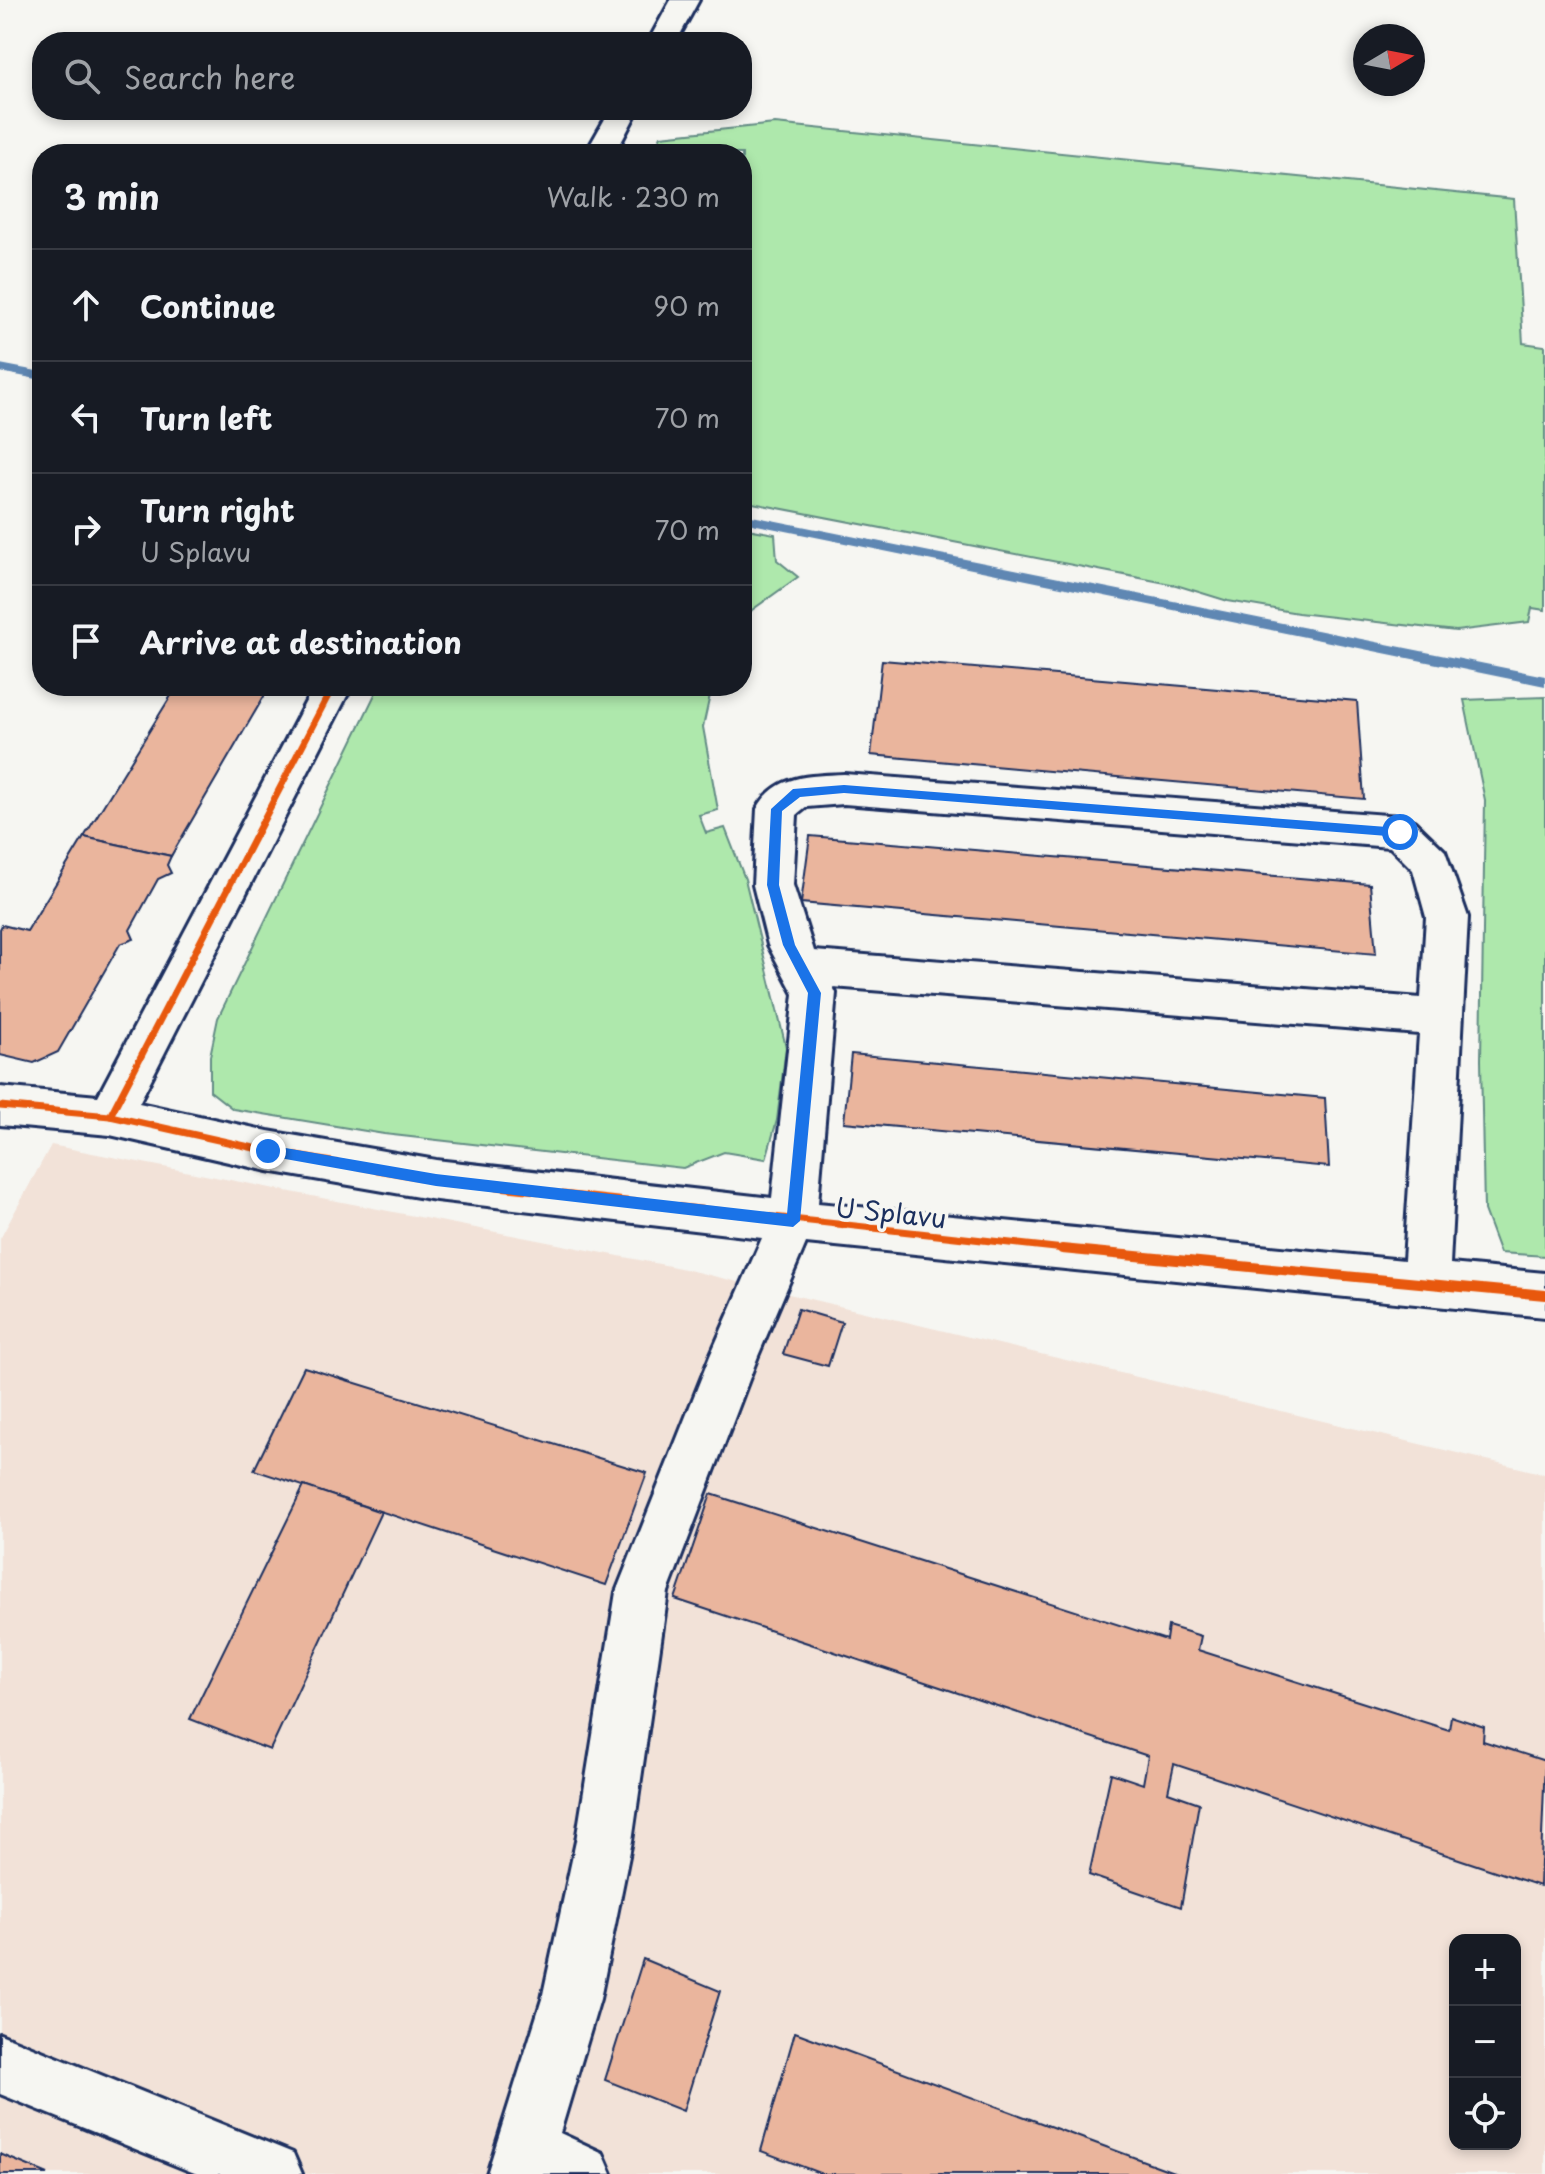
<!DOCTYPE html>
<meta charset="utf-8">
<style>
:root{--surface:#171b24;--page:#242831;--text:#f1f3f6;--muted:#9ea1a6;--line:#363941}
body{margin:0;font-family:"Playpen Sans",sans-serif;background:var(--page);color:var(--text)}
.controls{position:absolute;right:24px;bottom:24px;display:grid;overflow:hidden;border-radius:16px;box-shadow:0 4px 12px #0003}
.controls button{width:72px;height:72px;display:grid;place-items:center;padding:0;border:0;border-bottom:2px solid var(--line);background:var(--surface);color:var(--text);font:40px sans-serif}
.compass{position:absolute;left:1353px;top:24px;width:72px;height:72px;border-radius:50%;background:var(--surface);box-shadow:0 4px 12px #0003;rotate:80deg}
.stop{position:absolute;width:24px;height:24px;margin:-18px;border:6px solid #1a73e8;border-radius:50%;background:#fff}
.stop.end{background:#1a73e8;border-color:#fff;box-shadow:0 2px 8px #0008}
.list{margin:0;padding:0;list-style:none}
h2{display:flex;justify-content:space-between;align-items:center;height:104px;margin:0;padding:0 32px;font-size:34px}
h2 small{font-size:26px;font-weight:400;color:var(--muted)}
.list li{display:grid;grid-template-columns:52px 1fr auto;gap:24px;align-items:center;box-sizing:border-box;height:112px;padding:0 32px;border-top:2px solid var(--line)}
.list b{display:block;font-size:30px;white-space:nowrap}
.list p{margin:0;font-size:26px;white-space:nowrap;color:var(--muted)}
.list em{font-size:26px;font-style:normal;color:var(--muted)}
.icon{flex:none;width:44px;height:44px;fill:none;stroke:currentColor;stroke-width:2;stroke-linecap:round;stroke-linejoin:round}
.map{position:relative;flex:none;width:1545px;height:2174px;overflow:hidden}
.search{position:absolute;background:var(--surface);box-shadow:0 4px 12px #0003;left:32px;top:32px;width:720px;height:88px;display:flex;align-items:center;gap:20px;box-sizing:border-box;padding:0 28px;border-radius:32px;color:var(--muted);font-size:30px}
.panel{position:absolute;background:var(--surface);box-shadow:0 4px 12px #0003;left:32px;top:144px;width:720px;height:552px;border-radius:32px}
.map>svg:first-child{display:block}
</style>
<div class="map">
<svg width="1545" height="2174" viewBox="0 0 1545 2174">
<rect width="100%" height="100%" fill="#f6f6f2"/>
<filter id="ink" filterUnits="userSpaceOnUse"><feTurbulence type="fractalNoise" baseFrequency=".0125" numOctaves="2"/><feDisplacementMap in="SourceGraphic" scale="16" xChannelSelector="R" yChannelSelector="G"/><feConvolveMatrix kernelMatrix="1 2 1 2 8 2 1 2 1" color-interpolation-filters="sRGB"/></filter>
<g filter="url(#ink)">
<path fill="#f2e2d8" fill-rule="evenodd" d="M51,1145L680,1268L1545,1474V2174H0V1239ZM1455,1940H1515V2144H1455Z"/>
<g fill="#aee8ac" stroke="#648c85" stroke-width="2">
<path d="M775,124L1514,199L1523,343L1545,346V610L1532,608L1529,622L1456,631L1298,613L1228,601L1176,585L742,501V154H652L661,136Z"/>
<path d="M742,528L775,534L777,560L798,577L752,610L742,623Z"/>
<path d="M379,686H712L703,727L718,810L699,815L706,833L725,828L745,879L786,1047L777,1120L766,1159L724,1152L683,1168L384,1134L233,1109L210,1091V1056L218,1018Z"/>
<path d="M1545,697V1256L1500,1253L1484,1210L1481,1060L1485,800L1464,700Z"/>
</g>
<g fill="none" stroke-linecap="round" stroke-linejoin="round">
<g fill="#5f87b3" fill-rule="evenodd">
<path d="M0,364L42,372V380L0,372Z"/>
<path d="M742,514L1545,676V686L742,522Z"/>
</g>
</g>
<g fill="#eab59d" stroke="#1b2f5e" stroke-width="2">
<path d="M882,660L1357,701L1364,799L871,755Z"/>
<path d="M177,686H270L171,856L84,837Z"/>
<path d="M810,836L1370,884L1376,954L801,903Z"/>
<path d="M84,837L171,856L167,865L171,873L158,879L130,930L134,939L120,944L58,1052L34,1063L0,1055V929L2,925L27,931Z"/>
<path d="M851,1054L1325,1098L1329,1167L844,1122Z"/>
<path d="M798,1309L842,1322L828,1366L783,1354Z"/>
<path d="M304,1367L647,1473L606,1585L254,1470Z"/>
<path d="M304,1486L381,1512L270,1750L190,1719Z"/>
<path d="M711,1494L1166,1640L1168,1626L1201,1636L1198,1650L1449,1730L1451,1716L1484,1727L1483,1741L1545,1761L1540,1886L1174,1764L1168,1792L1199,1803L1181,1907L1089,1875L1111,1773L1143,1784L1148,1756L675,1599Z"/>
<path d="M643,1959L720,1991L683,2111L605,2080Z"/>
<path d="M795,2032L1179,2174H822L761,2151Z"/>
<path d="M0,2154L48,2174H0Z"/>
</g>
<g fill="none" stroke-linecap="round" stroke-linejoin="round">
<defs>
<g id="minor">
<path d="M671,0H699L676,42H648Z"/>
<path d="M610,110H638L615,154H585Z"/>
<path d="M314,686H352L139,1103L268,1131L436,1160L772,1198L794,994L768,945L753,885L757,809C776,774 809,776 844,774L1400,816L1414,821L1445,851L1468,917L1450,1264L1545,1273V1317L806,1243L758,1356L668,1592L632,1841L600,1999L560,2133L603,2153L612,2174H487L542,1999L576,1841L616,1592L710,1356L762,1238L436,1200L268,1171L110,1135L0,1125V1087L98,1096ZM844,804L1390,847L1413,870L1426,917L1421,998L814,951L793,885L797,815L807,807ZM833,987L1419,1034L1404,1260L818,1203L836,993Z"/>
<path d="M0,2034L293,2153L302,2174H197L0,2094Z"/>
</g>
</defs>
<use href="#minor" stroke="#1b2f5e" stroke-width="6"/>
<use href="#minor" fill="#f6f6f2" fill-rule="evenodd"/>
<defs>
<g id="cycleway-far1">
<path d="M0,1106L110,1116L268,1151L436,1180L1083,1251"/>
<path d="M110,1116L333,686"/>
</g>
<path id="cycleway" d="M1062,1249L1545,1295"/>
</defs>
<use href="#cycleway-far1" stroke="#f6f6f2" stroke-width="12"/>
<use href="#cycleway" stroke="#f6f6f2" stroke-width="15"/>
<use href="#cycleway-far1" stroke="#e8590c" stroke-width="7"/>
<use href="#cycleway" stroke="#e8590c" stroke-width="10"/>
</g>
</g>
<path fill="#1a73e8" d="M844,785L1400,828L1406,832L1400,837L844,793L800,797L782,811L779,885L795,945L821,993L800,1221L793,1227L436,1186L263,1155V1147L268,1145L436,1174L787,1214L808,993L783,945L767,885L771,809L793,789Z"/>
<g text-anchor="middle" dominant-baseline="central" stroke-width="7" stroke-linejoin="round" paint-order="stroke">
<g font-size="26" fill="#1b2f5e" stroke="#f6f6f2">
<text transform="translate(891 1212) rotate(6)">U Splavu</text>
</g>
</g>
</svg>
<div class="controls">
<button>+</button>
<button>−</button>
<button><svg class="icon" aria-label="locate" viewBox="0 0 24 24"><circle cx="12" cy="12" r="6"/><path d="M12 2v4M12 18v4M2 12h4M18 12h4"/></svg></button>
</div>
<svg class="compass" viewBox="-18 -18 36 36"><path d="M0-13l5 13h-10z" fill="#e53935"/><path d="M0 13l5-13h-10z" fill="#9ea1a6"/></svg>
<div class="stop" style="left:1400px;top:832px"></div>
<div class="stop end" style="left:268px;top:1151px"></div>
<div class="search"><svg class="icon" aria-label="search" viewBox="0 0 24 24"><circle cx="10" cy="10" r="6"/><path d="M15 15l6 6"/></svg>Search here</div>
<section class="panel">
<h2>3 min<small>Walk · 230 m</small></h2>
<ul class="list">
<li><svg class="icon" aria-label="ahead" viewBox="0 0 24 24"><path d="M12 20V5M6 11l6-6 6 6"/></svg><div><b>Continue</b></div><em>90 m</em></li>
<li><svg class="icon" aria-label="left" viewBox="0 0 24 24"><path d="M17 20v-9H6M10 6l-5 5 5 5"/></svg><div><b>Turn left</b></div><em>70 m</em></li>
<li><svg class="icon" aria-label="right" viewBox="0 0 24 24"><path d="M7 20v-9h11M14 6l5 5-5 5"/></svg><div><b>Turn right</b><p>U Splavu</p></div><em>70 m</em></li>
<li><svg class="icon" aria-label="arrive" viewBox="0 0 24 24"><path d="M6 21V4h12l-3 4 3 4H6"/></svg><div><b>Arrive at destination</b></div></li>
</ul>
</section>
</div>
